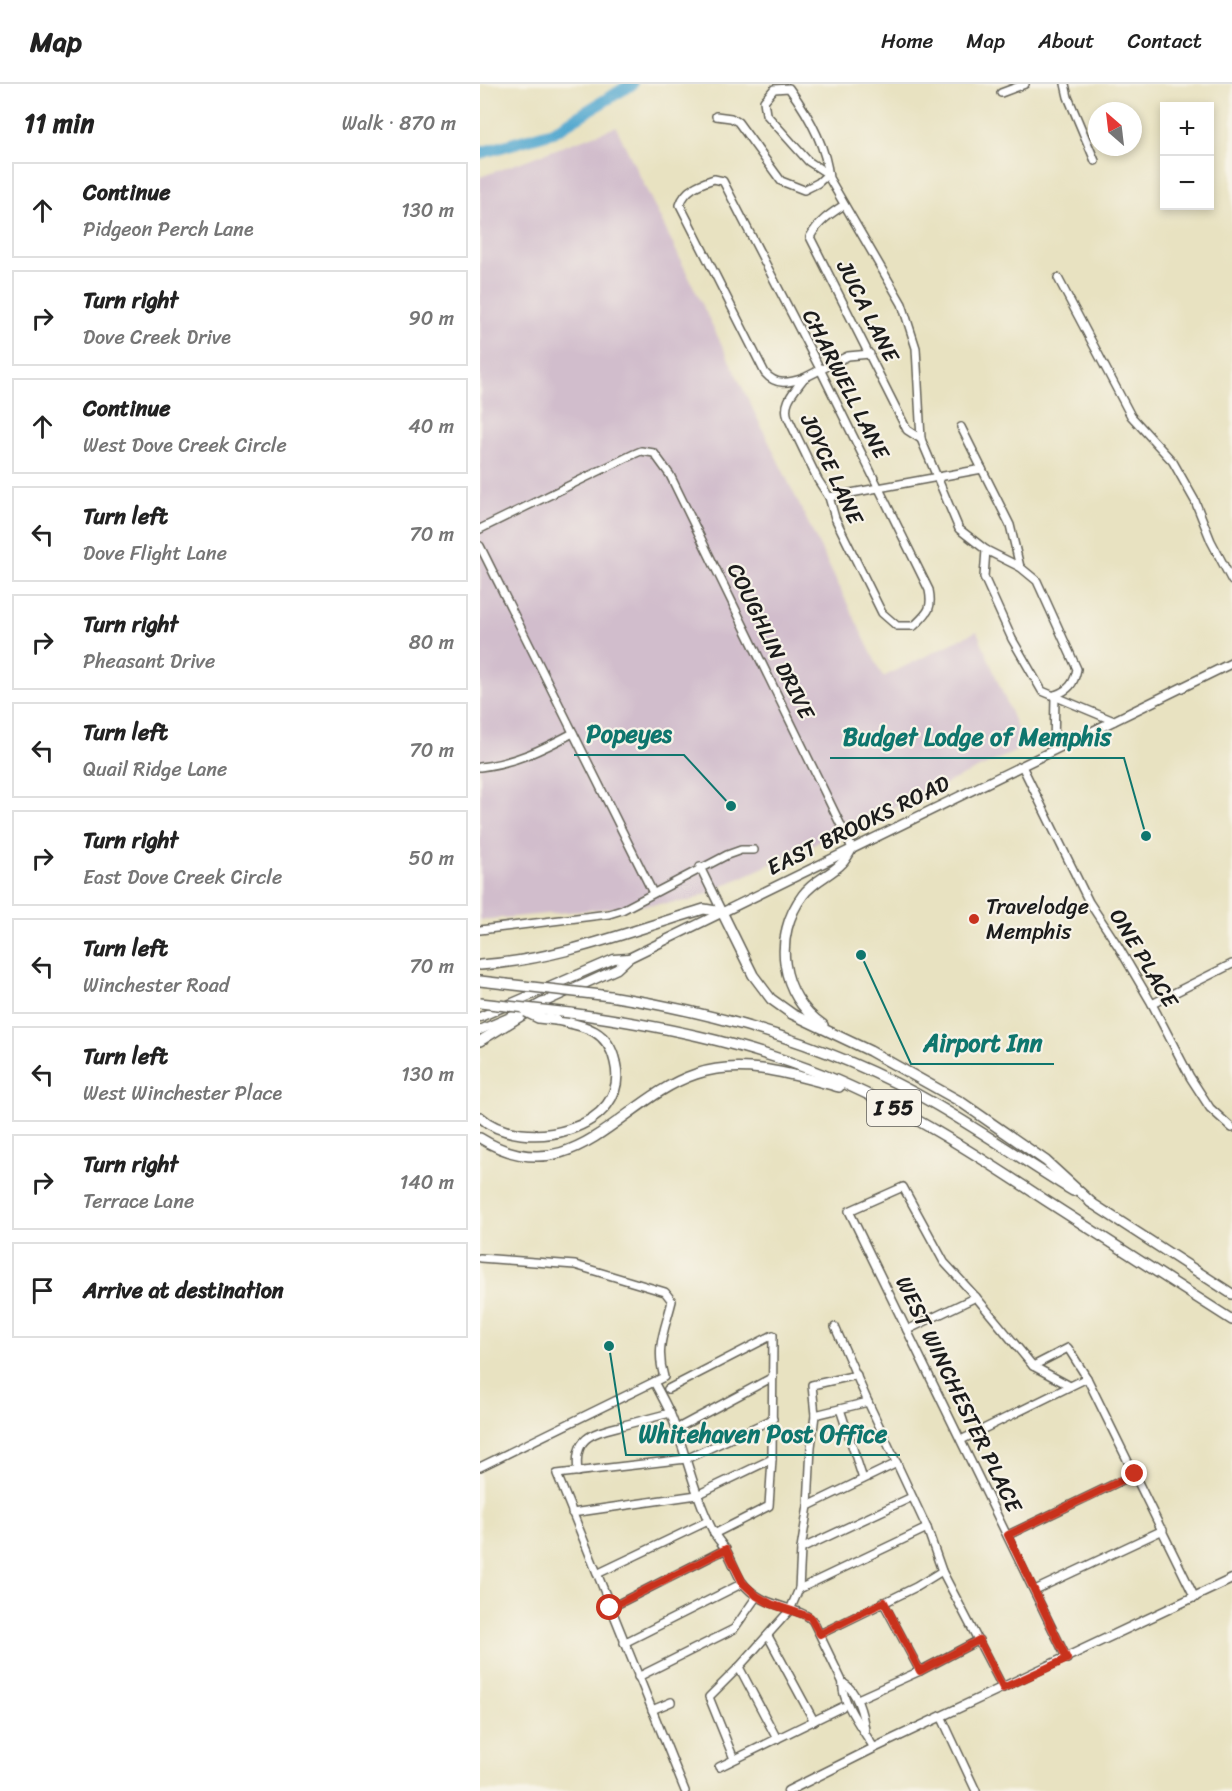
<!DOCTYPE html>
<meta charset="utf-8">
<style>
:root{--surface:#fff;--page:#f6f6f6;--text:#222;--muted:#767676;--line:#e0e0e0}
body{margin:0;font-family:Sriracha,sans-serif;background:var(--page);color:var(--text)}
.controls{position:absolute;right:18px;top:18px;display:grid;overflow:hidden;border-radius:0px;box-shadow:0 3px 9px #0003}
.controls button{width:54px;height:54px;display:grid;place-items:center;padding:0;border:0;border-bottom:2px solid var(--line);background:var(--surface);color:var(--text);font:30px sans-serif}
.compass{position:absolute;left:608px;top:18px;width:54px;height:54px;border-radius:50%;background:var(--surface);box-shadow:0 3px 9px #0003;rotate:332deg}
.stop{position:absolute;width:18px;height:18px;margin:-14px;border:4px solid #c8321e;border-radius:50%;background:#fff}
.stop.end{background:#c8321e;border-color:#fff;box-shadow:0 2px 6px #0008}
.list{margin:0;padding:0;list-style:none}
h2{display:flex;justify-content:space-between;align-items:center;height:78px;margin:0;padding:0 24px;font-size:26px}
h2 small{font-size:20px;font-weight:400;color:var(--muted)}
.list li{display:grid;grid-template-columns:39px 1fr auto;gap:18px;align-items:center;box-sizing:border-box;height:96px;margin:0 12px 12px;padding:0 12px;border:2px solid var(--line);border-radius:0px}
.list b{display:block;font-size:22px;white-space:nowrap}
.list p{margin:0;font-size:20px;white-space:nowrap;color:var(--muted)}
.list em{font-size:20px;font-style:normal;color:var(--muted)}
.icon{flex:none;width:33px;height:33px;fill:none;stroke:currentColor;stroke-width:2;stroke-linecap:round;stroke-linejoin:round}
.map{position:relative;flex:none;width:752px;height:1707px;overflow:hidden}
header{display:flex;align-items:center;gap:36px;box-sizing:border-box;height:84px;padding:0 30px;background:var(--surface);border-bottom:2px solid var(--line)}
header strong{font-size:28px}
nav{display:flex;gap:33px;margin-inline-start:auto;font-size:21px}
main{display:flex}
aside{flex:1;background:var(--surface)}
.map>svg:first-child{display:block}
</style>
<header>
<strong>Map</strong>
<nav><a>Home</a><a>Map</a><a>About</a><a>Contact</a></nav>
</header>
<main>
<aside>
<h2>11 min<small>Walk · 870 m</small></h2>
<ul class="list">
<li><svg class="icon" aria-label="ahead" viewBox="0 0 24 24"><path d="M12 20V5M6 11l6-6 6 6"/></svg><div><b>Continue</b><p>Pidgeon Perch Lane</p></div><em>130 m</em></li>
<li><svg class="icon" aria-label="right" viewBox="0 0 24 24"><path d="M7 20v-9h11M14 6l5 5-5 5"/></svg><div><b>Turn right</b><p>Dove Creek Drive</p></div><em>90 m</em></li>
<li><svg class="icon" aria-label="ahead" viewBox="0 0 24 24"><path d="M12 20V5M6 11l6-6 6 6"/></svg><div><b>Continue</b><p>West Dove Creek Circle</p></div><em>40 m</em></li>
<li><svg class="icon" aria-label="left" viewBox="0 0 24 24"><path d="M17 20v-9H6M10 6l-5 5 5 5"/></svg><div><b>Turn left</b><p>Dove Flight Lane</p></div><em>70 m</em></li>
<li><svg class="icon" aria-label="right" viewBox="0 0 24 24"><path d="M7 20v-9h11M14 6l5 5-5 5"/></svg><div><b>Turn right</b><p>Pheasant Drive</p></div><em>80 m</em></li>
<li><svg class="icon" aria-label="left" viewBox="0 0 24 24"><path d="M17 20v-9H6M10 6l-5 5 5 5"/></svg><div><b>Turn left</b><p>Quail Ridge Lane</p></div><em>70 m</em></li>
<li><svg class="icon" aria-label="right" viewBox="0 0 24 24"><path d="M7 20v-9h11M14 6l5 5-5 5"/></svg><div><b>Turn right</b><p>East Dove Creek Circle</p></div><em>50 m</em></li>
<li><svg class="icon" aria-label="left" viewBox="0 0 24 24"><path d="M17 20v-9H6M10 6l-5 5 5 5"/></svg><div><b>Turn left</b><p>Winchester Road</p></div><em>70 m</em></li>
<li><svg class="icon" aria-label="left" viewBox="0 0 24 24"><path d="M17 20v-9H6M10 6l-5 5 5 5"/></svg><div><b>Turn left</b><p>West Winchester Place</p></div><em>130 m</em></li>
<li><svg class="icon" aria-label="right" viewBox="0 0 24 24"><path d="M7 20v-9h11M14 6l5 5-5 5"/></svg><div><b>Turn right</b><p>Terrace Lane</p></div><em>140 m</em></li>
<li><svg class="icon" aria-label="arrive" viewBox="0 0 24 24"><path d="M6 21V4h12l-3 4 3 4H6"/></svg><div><b>Arrive at destination</b></div></li>
</ul>
</aside>
<div class="map">
<svg width="752" height="1707" viewBox="0 0 752 1707">
<rect width="100%" height="100%" fill="#f7f3e8"/>
<filter id="ink" filterUnits="userSpaceOnUse"><feTurbulence type="fractalNoise" baseFrequency=".0167" numOctaves="2"/><feDisplacementMap in="SourceGraphic" scale="12" xChannelSelector="R" yChannelSelector="G"/><feConvolveMatrix kernelMatrix="1 2 1 2 8 2 1 2 1" color-interpolation-filters="sRGB"/></filter>
<filter id="wash" filterUnits="userSpaceOnUse"><feTurbulence type="fractalNoise" baseFrequency=".008" numOctaves="4" result="noise"/><feDisplacementMap in="SourceGraphic" scale="24" xChannelSelector="R" yChannelSelector="G"/><feGaussianBlur stdDeviation="1.35" result="paint"/><feColorMatrix in="noise" values="0 0 0 0 0 0 0 0 0 0 0 0 0 0 0 0 0 1.4 0 .05"/><feComposite in="paint" operator="in"/></filter>
<g filter="url(#wash)">
<rect width="100%" height="100%" fill="#e8e2c1"/>
<path fill="#d1bdcc" d="M136,43L403,593L497,547L545,663L210,817L0,836V93Z"/>
<g fill="none" stroke-linecap="round" stroke-linejoin="round">
<path stroke="#52a8cf" stroke-width="12" d="M0,69L73,48L152,0"/>
</g>
</g>
<g filter="url(#ink)">
<g fill="none" stroke-linecap="round" stroke-linejoin="round">
<defs>
<g id="minor">
<path d="M585,0L588,13L615,77"/>
<path d="M521,9L545,0"/>
<path d="M236,32L251,34L258,38L301,97L324,106L338,99L348,90"/>
<path d="M349,94C346,61 328,30 309,4L294,5L284,17L286,30L328,77L348,90L349,94L422,220L436,264L441,355L479,445L506,466L540,483L557,497L597,585C594,600 589,606 575,611"/>
<path d="M234,95L243,97L340,285L449,506C453,526 447,529 434,542H417L402,529L355,434L349,413L338,396L308,334C302,318 315,307 324,294C309,299 296,302 285,289L200,121C205,105 219,100 234,95Z"/>
<path d="M364,121C350,130 338,138 330,153L427,346L441,355"/>
<path d="M578,194L651,332L693,378L715,417L731,457L752,497"/>
<path d="M324,294L368,272L390,270"/>
<path d="M481,343L530,441L540,483"/>
<path d="M349,413L502,385"/>
<path d="M0,445L154,370L161,367L174,369L190,391L372,764"/>
<path d="M0,462L173,809"/>
<path d="M506,466L504,493L532,555L562,607L634,637"/>
<path d="M574,666L575,611"/>
<path d="M542,682L609,818L638,862L672,920L710,993L730,1024L752,1044"/>
<path d="M0,683C35,679 63,665 93,649"/>
<path d="M220,783L242,828"/>
<path d="M0,846L129,830L142,826L247,771L261,766H274"/>
<path d="M672,920L752,880"/>
<path d="M0,1174L95,1181L185,1208L192,1217C185,1246 175,1263 184,1293L0,1383"/>
<path d="M355,1243L388,1318L447,1444L462,1487L523,1604"/>
<path d="M427,1246L496,1213"/>
<path d="M553,1282L588,1264L607,1294L715,1514"/>
<path d="M174,1298C180,1309 186,1320 191,1331C206,1369 214,1410 233,1447C236,1454 242,1459 246,1466C252,1476 256,1489 262,1498C281,1525 319,1521 333,1537L363,1599C360,1617 385,1648 394,1664"/>
<path d="M188,1305L293,1251L292,1375L289,1422L234,1450"/>
<path d="M360,1325L383,1395"/>
<path d="M335,1331L388,1318"/>
<path d="M196,1345L293,1293"/>
<path d="M481,1356L607,1294"/>
<path d="M98,1388C93,1351 114,1349 144,1341C159,1337 175,1333 190,1329"/>
<path d="M328,1422L417,1379"/>
<path d="M92,1429L217,1411L292,1375"/>
<path d="M528,1451L655,1390"/>
<path d="M321,1465L432,1413"/>
<path d="M117,1490L228,1437"/>
<path d="M319,1505L447,1444"/>
<path d="M555,1506L683,1446"/>
<path d="M403,1518L440,1587"/>
<path d="M130,1524L246,1465"/>
<path d="M340,1550L436,1503L462,1487"/>
<path d="M288,1552L334,1637"/>
<path d="M144,1559L263,1499"/>
<path d="M587,1575L369,1127L423,1103L464,1178L496,1213L553,1282L590,1302"/>
<path d="M259,1583L297,1655"/>
<path d="M158,1593L254,1545L277,1512"/>
<path d="M363,1599C377,1606 383,1631 385,1646"/>
<path d="M380,1614L440,1587L499,1556"/>
<path d="M172,1626L191,1618"/>
<path d="M462,1634L496,1707"/>
<path d="M254,1675L229,1613L259,1583L310,1526L319,1505L321,1465L328,1422L331,1363L335,1331L332,1301L377,1291"/>
<path d="M239,1683L362,1623"/>
<path d="M205,1707L77,1390L206,1375L293,1335"/>
</g>
<g id="major">
<path d="M56,922L137,885L149,874L752,579"/>
<path d="M0,933L134,875L149,874"/>
<path d="M0,946L42,928"/>
<path d="M308,1707L394,1664L752,1495"/>
</g>
<g id="highway">
<path d="M0,881C77,876 151,847 224,825L242,828L273,891L291,915L312,930L390,967L481,1018L566,1077L613,1120"/>
<path d="M0,897L26,900"/>
<path d="M130,912C244,930 357,963 458,1022C504,1049 548,1079 593,1107"/>
<path d="M90,929C177,941 262,958 344,991C423,1023 494,1069 565,1116C628,1156 690,1196 752,1236"/>
<path d="M343,941C300,912 292,852 323,811C334,796 351,791 362,779C366,775 369,769 372,764"/>
<path d="M0,957L62,919"/>
<path d="M0,1033C42,1071 152,1046 135,978C128,946 105,942 76,936"/>
<path d="M0,1054C93,1112 140,1015 216,990C263,974 314,991 359,1003"/>
<path d="M610,1118L752,1210"/>
</g>
</defs>
<use href="#minor" stroke="#636156" stroke-width="10"/>
<use href="#major" stroke="#636156" stroke-width="11"/>
<use href="#highway" stroke="#636156" stroke-width="12"/>
<use href="#minor" stroke="#fff" stroke-width="7"/>
<use href="#major" stroke="#fff" stroke-width="8"/>
<use href="#highway" stroke="#fff" stroke-width="9"/>
<defs>
<g id="highway-bridge">
<path d="M26,900L130,912"/>
<path d="M0,919L90,929"/>
<path d="M46,928L58,934L76,936"/>
</g>
</defs>
<use href="#highway-bridge" stroke="#636156" stroke-width="12" stroke-linecap="butt"/>
<use href="#highway-bridge" stroke="#fff" stroke-width="9"/>
</g>
</g>
<g fill="none" stroke-linecap="round" stroke-linejoin="round" filter="url(#ink)">
<path stroke="#c8321e" stroke-width="8" d="M130,1524L246,1465L263,1499L277,1512L291,1520L330,1533L340,1550L404,1518L440,1587L499,1556L523,1604L587,1575L528,1451L655,1390"/>
</g>
<circle fill="#c8321e" stroke="#f7f3e8" stroke-width="2" cx="494" cy="835" r="6"/>
<g text-anchor="middle" dominant-baseline="central" stroke-width="4.5" stroke-linejoin="round" paint-order="stroke">
<rect fill="#f7f3e8" stroke="#5e5c59" stroke-width="1.5" x="387" y="1006" width="54" height="36" rx="4.5"/>
<g font-size="21" font-weight="bold" fill="#1c1c1c">
<text x="414" y="1024">I 55</text>
</g>
<g font-size="22" fill="#1c1c1c" stroke="#f7f3e8">
<text transform="translate(388 227) rotate(63)">JUCA LANE</text>
<text transform="translate(366 300) rotate(63)">CHARWELL LANE</text>
<text transform="translate(352 385) rotate(65)">JOYCE LANE</text>
<text transform="translate(291 557) rotate(64)">COUGHLIN DRIVE</text>
<text transform="translate(378 741) rotate(-26)">EAST BROOKS ROAD</text>
<text transform="translate(664 874) rotate(59)">ONE PLACE</text>
<text transform="translate(479 1310) rotate(64)">WEST WINCHESTER PLACE</text>
</g>
<g font-size="22" fill="#1c1c1c" stroke="#f7f3e8" text-anchor="start">
<text x="506" y="822">Travelodge<tspan x="506" dy="25">Memphis</tspan></text>
</g>
</g>
<path fill="none" stroke="#0f766e" stroke-width="2" d="M251 722L204 671H94M666 752L644 674H350M381 871L431 980H574M129 1262L146 1371H420"/>
<g fill="#0f766e" stroke="#f7f3e8" stroke-width="2">
<circle cx="251" cy="722" r="6"/>
<circle cx="666" cy="752" r="6"/>
<circle cx="381" cy="871" r="6"/>
<circle cx="129" cy="1262" r="6"/>
</g>
<g font-size="24" text-anchor="middle" font-weight="bold" fill="#0f766e" stroke="#f7f3e8" stroke-width="4.5" stroke-linejoin="round" paint-order="stroke">
<text x="149" y="658">Popeyes</text>
<text x="497" y="661">Budget Lodge of Memphis</text>
<text x="503" y="967">Airport Inn</text>
<text x="283" y="1358">Whitehaven Post Office</text>
</g>
</svg>
<div class="controls">
<button>+</button>
<button>−</button>
</div>
<svg class="compass" viewBox="-18 -18 36 36"><path d="M0-13l5 13h-10z" fill="#e53935"/><path d="M0 13l5-13h-10z" fill="#767676"/></svg>
<div class="stop" style="left:130px;top:1524px"></div>
<div class="stop end" style="left:655px;top:1390px"></div>
</div>
</main>
